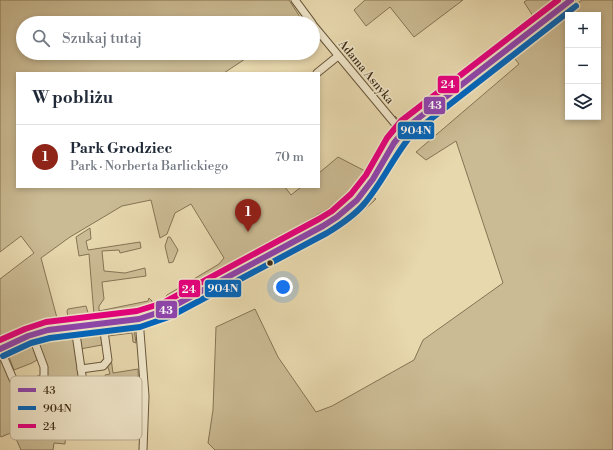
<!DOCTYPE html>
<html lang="pl">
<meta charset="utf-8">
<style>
:root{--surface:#fff;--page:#f2f2f3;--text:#1f2937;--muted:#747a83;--line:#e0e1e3;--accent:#8f2418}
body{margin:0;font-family:"Libre Bodoni",serif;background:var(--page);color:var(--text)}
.controls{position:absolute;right:12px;top:12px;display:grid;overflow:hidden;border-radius:0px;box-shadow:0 2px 6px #0003}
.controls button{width:36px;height:36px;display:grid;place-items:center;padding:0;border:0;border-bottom:1px solid var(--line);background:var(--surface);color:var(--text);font:20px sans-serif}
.you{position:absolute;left:283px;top:287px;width:14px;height:14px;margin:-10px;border:3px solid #fff;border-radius:50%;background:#1a73e8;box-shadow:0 0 0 6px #1a73e833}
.badge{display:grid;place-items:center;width:26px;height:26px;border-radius:50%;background:var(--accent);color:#fff;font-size:13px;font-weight:700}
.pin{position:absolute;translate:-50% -33px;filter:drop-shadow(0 1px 2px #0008)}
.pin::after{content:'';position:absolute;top:21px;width:14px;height:12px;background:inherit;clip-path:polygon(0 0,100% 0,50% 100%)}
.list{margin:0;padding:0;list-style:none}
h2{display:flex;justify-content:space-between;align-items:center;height:52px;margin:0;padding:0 16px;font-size:17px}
h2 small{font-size:13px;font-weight:400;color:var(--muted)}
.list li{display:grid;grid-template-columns:26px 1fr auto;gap:12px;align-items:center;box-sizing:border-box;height:64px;padding:0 16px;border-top:1px solid var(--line)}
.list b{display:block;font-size:15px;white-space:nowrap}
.list p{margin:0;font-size:13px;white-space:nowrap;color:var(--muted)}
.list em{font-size:13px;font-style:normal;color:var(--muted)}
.icon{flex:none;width:22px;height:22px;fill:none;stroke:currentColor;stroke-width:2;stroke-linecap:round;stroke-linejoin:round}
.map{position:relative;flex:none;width:613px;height:450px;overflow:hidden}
.search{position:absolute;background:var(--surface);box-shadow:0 2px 6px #0003;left:16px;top:16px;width:304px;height:44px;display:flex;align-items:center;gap:10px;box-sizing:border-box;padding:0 14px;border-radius:22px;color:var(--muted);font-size:15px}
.panel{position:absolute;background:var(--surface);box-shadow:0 2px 6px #0003;left:16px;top:72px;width:304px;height:116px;border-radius:0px}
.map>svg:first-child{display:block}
</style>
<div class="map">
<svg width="613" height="450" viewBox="0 0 613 450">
<rect width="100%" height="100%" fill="#e8d8ae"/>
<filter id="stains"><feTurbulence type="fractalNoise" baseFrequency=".005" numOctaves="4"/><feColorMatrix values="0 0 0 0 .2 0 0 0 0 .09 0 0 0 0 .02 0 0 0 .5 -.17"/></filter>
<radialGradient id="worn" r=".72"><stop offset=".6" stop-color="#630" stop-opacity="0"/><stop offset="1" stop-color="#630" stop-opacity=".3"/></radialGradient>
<g fill="#cbbb94" stroke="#857454" fill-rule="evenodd">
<path d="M0,0H289L300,17L292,23H23V53H254L224,73H17V187H285L291,195L301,187H319V173L338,157L367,172L358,186L336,204L190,289L294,233L295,235L176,300L174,297L169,300L170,302L169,304L162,307L159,306L167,295L219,264L224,258L191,204L175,213L167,234L160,238L151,200L122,206L70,237L41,258L57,318L45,322L63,321V323L33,330L0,344V342L35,326L34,325L0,339V279L34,253L21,236L0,252Z"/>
<path d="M365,0H463L414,37L390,7L366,26L354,10Z"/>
<path d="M527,0H554L533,16L524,2Z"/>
<path d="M582,0H613V450H215L208,443L213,410L216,327L255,309L278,357L316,412L332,406L414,360L423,340L503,283L456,141L426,160L416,152L519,64L511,54L512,52L538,31ZM568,15H598V117H568Z"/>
<path d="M454,77L455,79L401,123L399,124L394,118L395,116L399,120Z"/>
<path d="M373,168L374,170C363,194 341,208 319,222L318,219C343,204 358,193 373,168Z"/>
<path d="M369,195L376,199L353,220L349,214L359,207Z"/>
<path d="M90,228L91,239L86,241L88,250L140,242L141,248L120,253L119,250L102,251L104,271L125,273L145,268L146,276L102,282L104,299L99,306V311L148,301L149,298L152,301L153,305L130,311L94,315L89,254L79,256L76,237Z"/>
<path d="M168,237H170L178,250L173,262L169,263L165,246Z"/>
<path d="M86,306L89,316L68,318L67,311L68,309Z"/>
<path d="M132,327L134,328L136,343L133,342L132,333L108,336L113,373L138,369L139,391L132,392L130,377L111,380V396L89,398L88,396L85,383L105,380V375L110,374L107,364L106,330Z"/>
<path d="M100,331L102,345L80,349L78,333Z"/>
<path d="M73,334L79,380L62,384L64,402L73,406L137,399V425L94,422V427L66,428L65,444L54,443L53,450H21L13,432L1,437L0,436V357L26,407L50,399L44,404L29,410L32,419L55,407L51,397L36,340Z"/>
<path d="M31,342L37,360L32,363L14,370L7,352Z"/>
</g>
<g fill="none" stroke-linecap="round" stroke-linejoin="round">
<defs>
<g id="minor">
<path d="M295,0L312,23"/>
<path d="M313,25L402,132"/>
<path d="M317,73L338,56"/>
<path d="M139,319L145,396L143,450"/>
<path d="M75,327L86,403L131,396"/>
<path d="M0,349L28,336L48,330L139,319L166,310L323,226L337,217L357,200L373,179L394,143L407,127L460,85L571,0"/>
<path d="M0,349L16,386L22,392L27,405L48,397L44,378V367L32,335"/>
<path d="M81,369L103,366L108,360L103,324"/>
<path d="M18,388L44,378"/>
<path d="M59,405L86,401"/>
</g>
</defs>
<use href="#minor" stroke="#69573b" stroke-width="9"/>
<use href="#minor" stroke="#f0e6ca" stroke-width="7"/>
<defs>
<path id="bus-1" d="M0,349L28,336L48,330L139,319L166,310L323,226L337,217L357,200L373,179L394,143L407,127L571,0"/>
<path id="bus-2" d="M3,356L31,343L50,338L140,327L169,317L327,233C340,225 354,216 364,204C383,182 394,155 413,133L576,6"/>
<path id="bus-3" d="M0,340L25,329L46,322L137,311L163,303L319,219L332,211L351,194L366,175L387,138L401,121L558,0"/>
</defs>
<use href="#bus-1" stroke="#f0e6ca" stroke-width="9"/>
<use href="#bus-2" stroke="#f0e6ca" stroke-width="9"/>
<use href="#bus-3" stroke="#f0e6ca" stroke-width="9"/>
<use href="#bus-1" stroke="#8e44ad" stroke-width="6"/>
<use href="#bus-2" stroke="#0065bd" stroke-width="6"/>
<use href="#bus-3" stroke="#e5007d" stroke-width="6"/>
</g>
<circle fill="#3f2c15" stroke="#f0e6ca" stroke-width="1.5" cx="270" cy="263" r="3.5"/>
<g text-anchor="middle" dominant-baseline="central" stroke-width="3" stroke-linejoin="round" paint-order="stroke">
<g font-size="12" fill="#3f2c15" stroke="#f0e6ca">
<text transform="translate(366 72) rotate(50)">Adama Asnyka</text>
</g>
</g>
<rect x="10" y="376" width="132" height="64" rx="6" fill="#f0e6ca" stroke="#bbae94" stroke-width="1"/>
<rect x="18" y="388" width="18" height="4" fill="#8e44ad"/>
<rect x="18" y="406" width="18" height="4" fill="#0065bd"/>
<rect x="18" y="424" width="18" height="4" fill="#e5007d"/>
<g font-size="11" fill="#3f2c15">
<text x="43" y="394">43</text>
<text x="43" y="412">904N</text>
<text x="43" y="430">24</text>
</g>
<g stroke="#f0e6ca" stroke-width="1.5">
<rect x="437" y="75" width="23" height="19" rx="4" fill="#e5007d"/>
<rect x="423" y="96" width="23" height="19" rx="4" fill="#8e44ad"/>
<rect x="397" y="121" width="38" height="19" rx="4" fill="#0065bd"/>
<rect x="204" y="279" width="38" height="19" rx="4" fill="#0065bd"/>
<rect x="178" y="279" width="23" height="19" rx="4" fill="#e5007d"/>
<rect x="155" y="300" width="23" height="19" rx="4" fill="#8e44ad"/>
</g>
<g font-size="11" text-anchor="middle" font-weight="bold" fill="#fff">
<text x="448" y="88">24</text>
<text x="435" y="109">43</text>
<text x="416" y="134">904N</text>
<text x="223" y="292">904N</text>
<text x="189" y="293">24</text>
<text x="166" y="314">43</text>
</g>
<rect width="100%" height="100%" filter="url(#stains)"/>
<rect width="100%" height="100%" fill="url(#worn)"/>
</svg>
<div class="controls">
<button>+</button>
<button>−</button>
<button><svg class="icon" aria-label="layers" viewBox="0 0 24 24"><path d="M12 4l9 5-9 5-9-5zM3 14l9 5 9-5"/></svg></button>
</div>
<div class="you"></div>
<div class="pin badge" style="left:248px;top:232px">1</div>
<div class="search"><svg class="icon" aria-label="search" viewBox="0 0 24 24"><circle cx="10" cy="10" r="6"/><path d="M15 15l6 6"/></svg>Szukaj tutaj</div>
<section class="panel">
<h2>W pobliżu<small></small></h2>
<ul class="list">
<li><span class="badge">1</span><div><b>Park Grodziec</b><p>Park · Norberta Barlickiego</p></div><em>70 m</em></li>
</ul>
</section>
</div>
